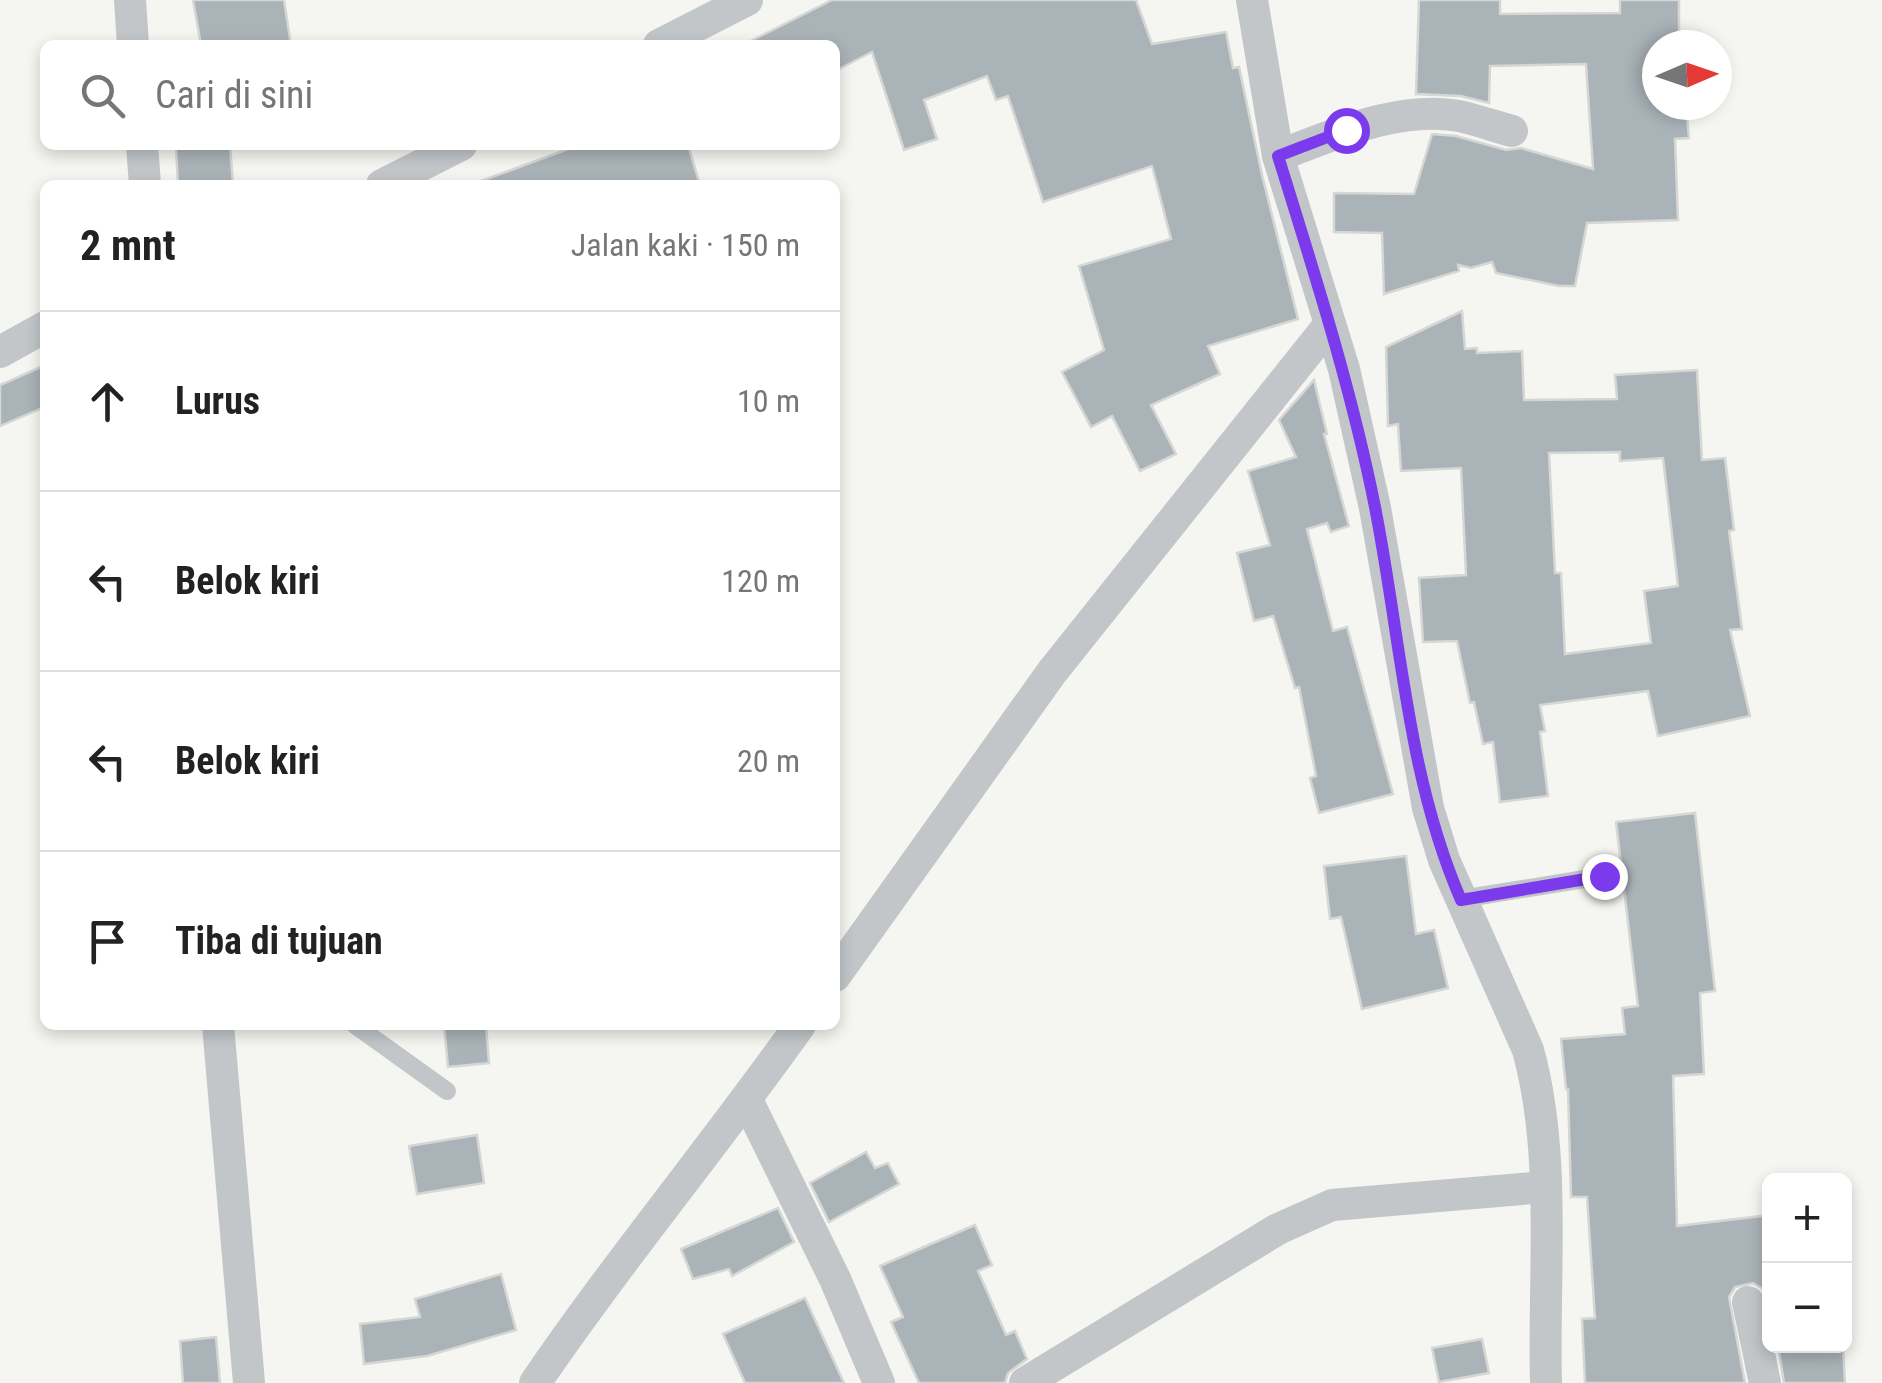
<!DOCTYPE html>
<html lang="id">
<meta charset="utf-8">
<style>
:root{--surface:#fff;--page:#f6f6f6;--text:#222;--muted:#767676;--line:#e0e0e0}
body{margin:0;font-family:"Roboto Condensed",sans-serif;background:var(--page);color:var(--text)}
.controls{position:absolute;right:30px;bottom:30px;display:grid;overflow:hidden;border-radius:15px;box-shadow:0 5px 15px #0003}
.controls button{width:90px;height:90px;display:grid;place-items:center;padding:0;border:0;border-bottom:2px solid var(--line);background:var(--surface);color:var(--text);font:50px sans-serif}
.compass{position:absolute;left:1642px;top:30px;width:90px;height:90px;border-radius:50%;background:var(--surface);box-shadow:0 5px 15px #0003;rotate:88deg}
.stop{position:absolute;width:30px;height:30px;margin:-22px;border:8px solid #7c3aed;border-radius:50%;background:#fff}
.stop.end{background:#7c3aed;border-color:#fff;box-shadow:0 2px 10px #0008}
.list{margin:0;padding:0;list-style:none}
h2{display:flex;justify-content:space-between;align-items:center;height:130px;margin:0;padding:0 40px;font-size:42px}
h2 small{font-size:32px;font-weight:400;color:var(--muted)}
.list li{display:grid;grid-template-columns:65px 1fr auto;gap:30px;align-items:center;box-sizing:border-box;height:180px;padding:0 40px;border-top:2px solid var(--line)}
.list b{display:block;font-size:38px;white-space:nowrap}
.list em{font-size:32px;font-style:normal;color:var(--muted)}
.icon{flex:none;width:55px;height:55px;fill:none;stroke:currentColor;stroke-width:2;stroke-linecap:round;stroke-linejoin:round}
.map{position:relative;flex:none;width:1882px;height:1383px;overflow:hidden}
.search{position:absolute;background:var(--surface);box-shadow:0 5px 15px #0003;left:40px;top:40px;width:800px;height:110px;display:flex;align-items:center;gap:25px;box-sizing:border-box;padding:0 35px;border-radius:15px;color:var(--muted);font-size:38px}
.panel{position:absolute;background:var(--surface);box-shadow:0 5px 15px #0003;left:40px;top:180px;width:800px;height:850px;border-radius:15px}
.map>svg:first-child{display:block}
</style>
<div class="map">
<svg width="1882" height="1383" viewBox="0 0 1882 1383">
<rect width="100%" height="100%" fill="#f5f5f1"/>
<g fill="#aab3b8" stroke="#d6d6d4" stroke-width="2.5" fill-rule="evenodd">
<path d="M193,0H284L291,45H201Z"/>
<path d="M832,0H1136L1152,44L1226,32L1233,68L1239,67L1262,175L1298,319L1208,346L1220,374L1151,405L1176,454L1140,471L1112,416L1091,427L1062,372L1104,350L1079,266L1171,239L1152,166L1043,202L1008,96L996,100L987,76L924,100L937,139L904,150L872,52L835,71V45H743Z"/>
<path d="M1419,0H1500V14L1620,13V0H1679V45H1657V105H1686L1689,138L1675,139L1678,220L1587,223L1575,286H1559L1496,273L1492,262L1471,268L1458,265L1459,271L1384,294L1382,233L1334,232V193L1414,194L1432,134L1456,136L1506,150L1521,148L1593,169L1586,64L1490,66L1489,103L1461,96L1416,94Z"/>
<path d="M230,145L233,185H178L176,147Z"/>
<path d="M579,145H688L700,185H482L481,181Z"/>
<path d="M1462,311L1465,349L1477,348V353L1522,351L1524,400L1617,399L1615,375L1697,370L1702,460L1725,458L1734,530L1729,531L1742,629L1730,630L1750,716L1658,736L1648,691L1540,705L1545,731L1540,732L1548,796L1500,802L1493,742L1483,744L1474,702L1470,703L1457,641L1423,642L1419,578L1466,575L1461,468L1401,471L1398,424L1388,426L1386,347ZM1620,452V461L1663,458L1678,586L1644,591L1651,643L1565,654L1561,573H1555L1549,453Z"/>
<path d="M45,365V407L0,426V385Z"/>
<path d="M1314,380L1327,434H1324L1349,526L1331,532L1327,523L1307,529L1333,631L1347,627L1393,794L1319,813L1310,778L1316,776L1299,687L1295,688L1273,616L1254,621L1237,553L1270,545L1248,471L1296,457L1279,420Z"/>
<path d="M1695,813L1715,991L1700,993L1704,1074L1673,1076L1677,1226L1770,1215V1307L1763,1289L1753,1283L1735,1287L1729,1297L1745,1383H1585L1582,1319L1595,1318L1587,1197H1571L1568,1089H1566L1561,1039L1625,1034L1622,1008L1638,1006L1616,822Z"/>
<path d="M1406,856L1416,934L1434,930L1448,988L1362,1009L1341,917L1330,919L1324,866Z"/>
<path d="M444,1025H486L489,1063L448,1067Z"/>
<path d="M477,1135L484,1183L417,1194L409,1146Z"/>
<path d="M866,1152L875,1168L888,1163L899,1184L829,1222L810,1183Z"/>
<path d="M778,1208L794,1242L732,1276L729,1269L693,1279L681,1249Z"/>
<path d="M975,1225L992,1265L978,1271L1006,1335L1015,1331L1027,1359L1008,1373L1005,1383H919L891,1322L903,1317L880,1266Z"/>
<path d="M501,1274L516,1330L427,1356L364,1364L360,1324L420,1317L415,1299Z"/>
<path d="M805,1298L844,1383H745L723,1334Z"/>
<path d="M216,1337L220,1383H183L180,1341Z"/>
<path d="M1482,1339L1489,1373L1439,1382L1432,1348Z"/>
<path d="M1778,1346H1843L1845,1383H1784Z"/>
</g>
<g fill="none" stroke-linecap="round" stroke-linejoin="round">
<g stroke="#c2c6c9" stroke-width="18">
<path d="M1461,899L1603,876"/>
<path d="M355,1025L447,1091"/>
</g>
<g stroke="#c2c6c9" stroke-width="32">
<path d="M130,0L133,45"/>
<path d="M1252,0L1278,156L1344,369L1375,508L1428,808L1444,860L1528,1050C1557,1155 1543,1275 1546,1383"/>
<path d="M659,45L747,0"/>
<path d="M142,145L145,185"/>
<path d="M1278,156C1333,135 1399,105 1459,116C1477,120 1494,126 1512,131"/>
<path d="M382,185L461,145"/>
<path d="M0,352L45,327"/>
<path d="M835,976L1052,672L1330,324"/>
<path d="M218,1025L249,1383"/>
<path d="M747,1100L835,1279L879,1383"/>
<path d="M1748,1302L1765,1383"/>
<path d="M535,1383C619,1260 714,1146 800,1025"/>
<path d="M1025,1383L1278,1229L1332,1205L1545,1187"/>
</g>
</g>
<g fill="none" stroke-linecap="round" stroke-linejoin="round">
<path stroke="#7c3aed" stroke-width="12" d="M1346,130L1278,156C1314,272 1351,387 1375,507C1401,639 1407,776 1461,900L1604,876"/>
</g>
</svg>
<div class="controls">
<button>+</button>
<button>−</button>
</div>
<svg class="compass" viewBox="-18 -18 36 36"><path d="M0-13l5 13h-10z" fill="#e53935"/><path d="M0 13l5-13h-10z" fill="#767676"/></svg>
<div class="stop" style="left:1346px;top:130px"></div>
<div class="stop end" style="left:1604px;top:876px"></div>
<div class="search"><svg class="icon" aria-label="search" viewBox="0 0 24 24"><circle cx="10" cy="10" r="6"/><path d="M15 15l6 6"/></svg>Cari di sini</div>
<section class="panel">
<h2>2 mnt<small>Jalan kaki · 150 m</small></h2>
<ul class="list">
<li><svg class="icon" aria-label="ahead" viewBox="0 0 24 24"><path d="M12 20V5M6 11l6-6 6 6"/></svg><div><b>Lurus</b></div><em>10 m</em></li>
<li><svg class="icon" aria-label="left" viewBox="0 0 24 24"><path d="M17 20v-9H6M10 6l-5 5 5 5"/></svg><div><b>Belok kiri</b></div><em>120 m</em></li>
<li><svg class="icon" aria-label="left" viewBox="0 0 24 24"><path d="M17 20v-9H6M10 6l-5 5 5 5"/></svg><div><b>Belok kiri</b></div><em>20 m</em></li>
<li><svg class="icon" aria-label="arrive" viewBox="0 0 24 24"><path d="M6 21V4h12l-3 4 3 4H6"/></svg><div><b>Tiba di tujuan</b></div></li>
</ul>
</section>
</div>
